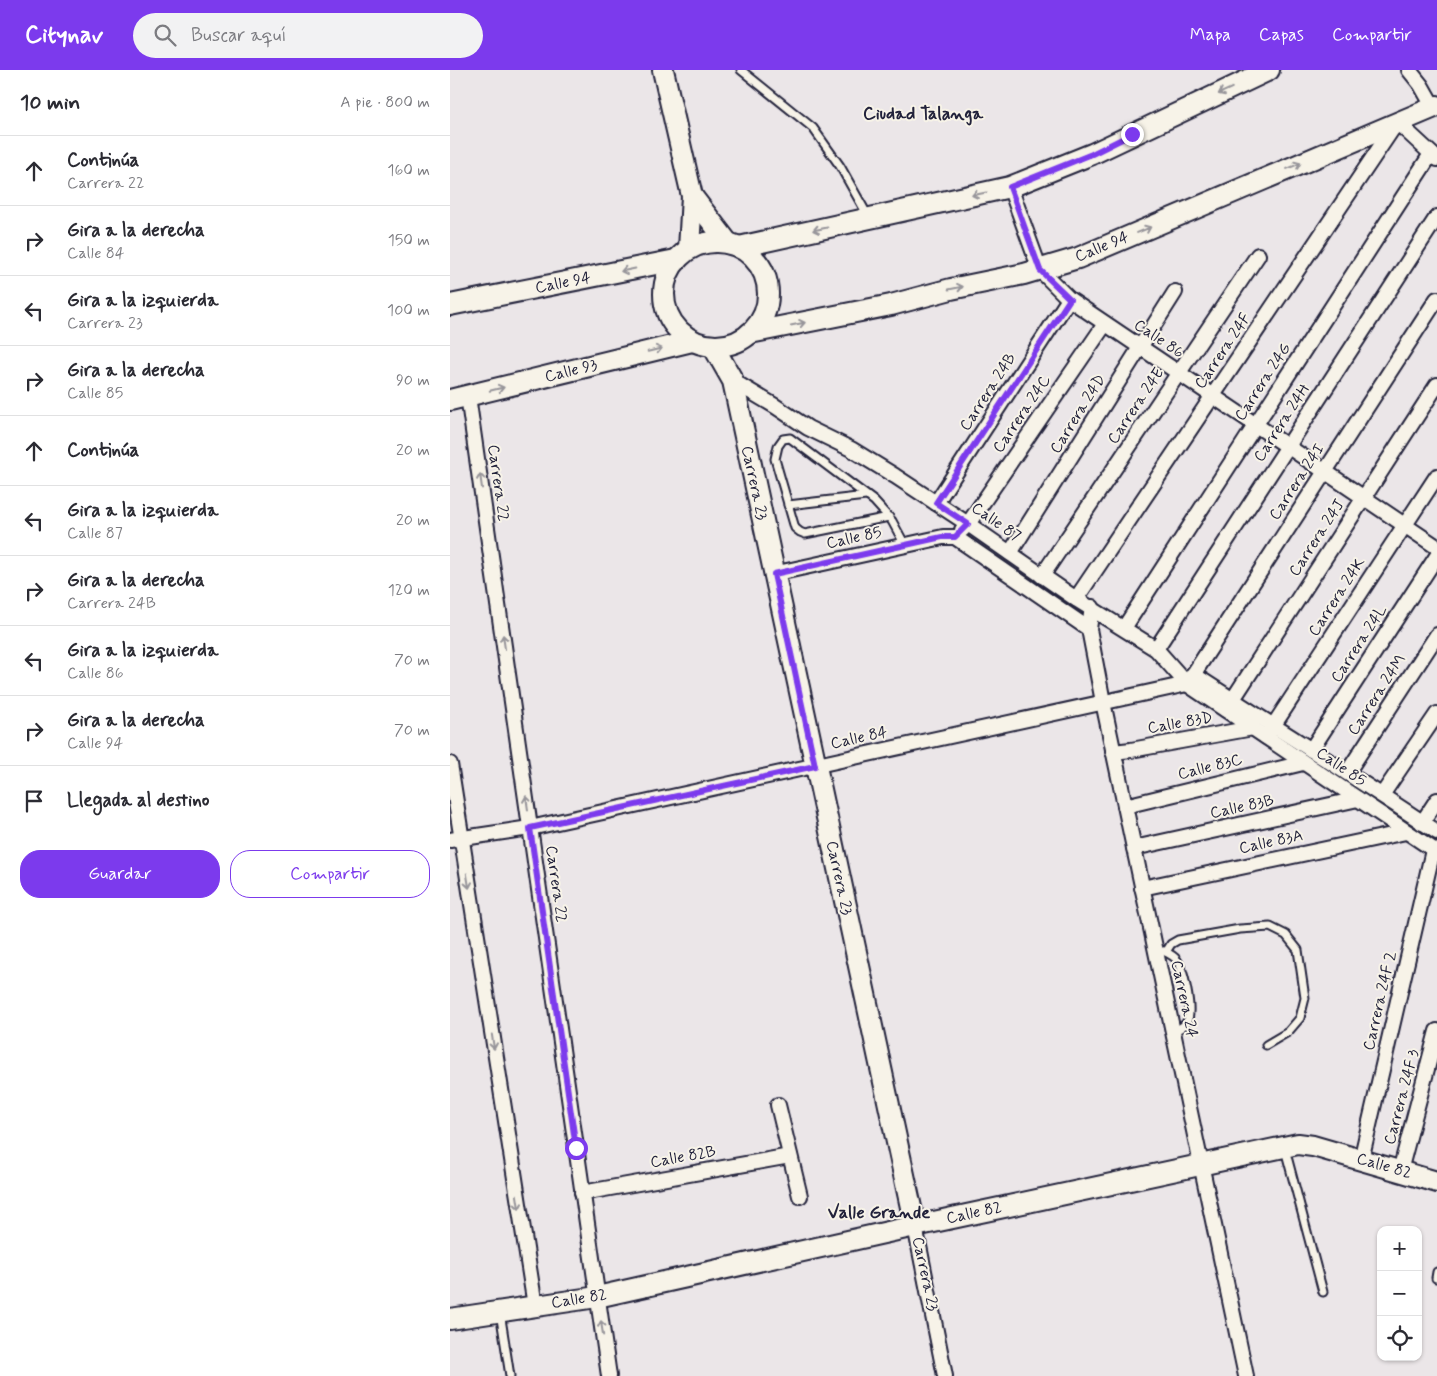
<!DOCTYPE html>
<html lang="es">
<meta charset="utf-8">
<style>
:root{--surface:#fff;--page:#f2f2f3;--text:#2b2b33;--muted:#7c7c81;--line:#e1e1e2;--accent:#7c3aed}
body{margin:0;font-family:Mynerve,sans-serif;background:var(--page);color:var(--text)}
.controls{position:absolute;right:15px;bottom:15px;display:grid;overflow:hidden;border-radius:10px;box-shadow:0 1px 4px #0004}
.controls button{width:45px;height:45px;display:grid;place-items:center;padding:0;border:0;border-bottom:1px solid var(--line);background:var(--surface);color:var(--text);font:25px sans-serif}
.stop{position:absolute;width:15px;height:15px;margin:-11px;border:4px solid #7c3aed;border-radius:50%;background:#fff}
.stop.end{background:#7c3aed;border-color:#fff;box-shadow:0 1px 5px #0008}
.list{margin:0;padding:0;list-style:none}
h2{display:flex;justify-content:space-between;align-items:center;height:65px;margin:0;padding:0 20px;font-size:21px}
h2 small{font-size:16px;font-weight:400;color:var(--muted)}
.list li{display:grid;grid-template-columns:32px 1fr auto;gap:15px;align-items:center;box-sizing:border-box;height:70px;padding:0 20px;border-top:1px solid var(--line)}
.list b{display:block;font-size:19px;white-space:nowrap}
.list p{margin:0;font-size:16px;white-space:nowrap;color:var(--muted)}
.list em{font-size:16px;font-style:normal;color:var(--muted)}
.actions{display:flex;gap:10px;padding:15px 20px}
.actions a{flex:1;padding:11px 0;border:1px solid var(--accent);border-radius:20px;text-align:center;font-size:18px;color:var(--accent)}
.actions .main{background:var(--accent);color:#fff}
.icon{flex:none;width:28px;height:28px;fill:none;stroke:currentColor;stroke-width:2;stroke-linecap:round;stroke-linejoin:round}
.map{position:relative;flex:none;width:987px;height:1306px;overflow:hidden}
header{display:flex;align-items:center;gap:30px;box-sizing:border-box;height:70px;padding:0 25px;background:var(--accent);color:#fff}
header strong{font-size:24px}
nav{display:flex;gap:28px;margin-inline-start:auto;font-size:18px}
.search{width:350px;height:45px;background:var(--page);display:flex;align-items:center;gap:12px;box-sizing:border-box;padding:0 18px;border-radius:28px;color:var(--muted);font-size:19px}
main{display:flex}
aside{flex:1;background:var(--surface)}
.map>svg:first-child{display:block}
</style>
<header>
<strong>Citynav</strong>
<div class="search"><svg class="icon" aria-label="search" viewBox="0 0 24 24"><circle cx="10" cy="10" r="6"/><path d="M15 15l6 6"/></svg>Buscar aquí</div>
<nav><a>Mapa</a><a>Capas</a><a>Compartir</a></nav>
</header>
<main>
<aside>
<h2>10 min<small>A pie · 800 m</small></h2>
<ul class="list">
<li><svg class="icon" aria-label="ahead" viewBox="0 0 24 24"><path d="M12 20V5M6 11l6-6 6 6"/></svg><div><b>Continúa</b><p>Carrera 22</p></div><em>160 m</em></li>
<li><svg class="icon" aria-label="right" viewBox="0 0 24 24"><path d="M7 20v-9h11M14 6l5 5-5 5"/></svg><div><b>Gira a la derecha</b><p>Calle 84</p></div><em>150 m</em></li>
<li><svg class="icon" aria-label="left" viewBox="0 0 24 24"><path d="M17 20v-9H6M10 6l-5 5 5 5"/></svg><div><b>Gira a la izquierda</b><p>Carrera 23</p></div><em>100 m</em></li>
<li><svg class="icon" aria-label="right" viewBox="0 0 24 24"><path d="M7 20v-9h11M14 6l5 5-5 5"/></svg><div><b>Gira a la derecha</b><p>Calle 85</p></div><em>90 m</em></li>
<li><svg class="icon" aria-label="ahead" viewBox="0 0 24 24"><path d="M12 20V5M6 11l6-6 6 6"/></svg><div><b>Continúa</b></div><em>20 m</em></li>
<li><svg class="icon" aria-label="left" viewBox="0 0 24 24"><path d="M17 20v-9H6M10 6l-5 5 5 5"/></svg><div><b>Gira a la izquierda</b><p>Calle 87</p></div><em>20 m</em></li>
<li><svg class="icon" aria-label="right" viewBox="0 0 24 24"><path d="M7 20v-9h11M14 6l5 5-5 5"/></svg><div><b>Gira a la derecha</b><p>Carrera 24B</p></div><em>120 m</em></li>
<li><svg class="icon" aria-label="left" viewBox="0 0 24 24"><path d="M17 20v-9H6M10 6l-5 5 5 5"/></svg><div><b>Gira a la izquierda</b><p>Calle 86</p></div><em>70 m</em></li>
<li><svg class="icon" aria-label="right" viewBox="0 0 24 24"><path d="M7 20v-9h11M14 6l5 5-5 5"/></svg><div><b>Gira a la derecha</b><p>Calle 94</p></div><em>70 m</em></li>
<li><svg class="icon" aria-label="arrive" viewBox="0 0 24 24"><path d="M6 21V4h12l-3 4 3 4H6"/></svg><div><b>Llegada al destino</b></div></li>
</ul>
<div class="actions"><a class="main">Guardar</a><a>Compartir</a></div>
</aside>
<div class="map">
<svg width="987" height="1306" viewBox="0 0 987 1306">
<rect width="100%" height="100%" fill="#ebe6e8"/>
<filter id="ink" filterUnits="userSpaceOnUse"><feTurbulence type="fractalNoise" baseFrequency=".02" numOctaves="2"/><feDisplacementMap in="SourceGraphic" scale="10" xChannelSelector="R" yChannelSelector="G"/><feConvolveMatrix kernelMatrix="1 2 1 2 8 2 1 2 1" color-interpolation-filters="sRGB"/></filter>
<g filter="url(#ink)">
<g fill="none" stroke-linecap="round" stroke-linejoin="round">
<defs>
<g id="lane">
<path d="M291,0L363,58L390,96L418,146"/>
<path d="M338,435L416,426"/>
<path d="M439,447L355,464L350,462L345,458L325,389L328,376L333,369L340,368L424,431L442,451L455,475"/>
<path d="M714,881C718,883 724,886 727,890C734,900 742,937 738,949C736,956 729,959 723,962"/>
<path d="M716,882L721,874L728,870L790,859L820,857L836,865L848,880L855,928L850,948L838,962L816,975"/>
<path d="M835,1079L873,1222"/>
<path d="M986,1208L987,1202"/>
<path d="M50,1242L60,1306"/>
</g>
<g id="street">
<path d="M959,0L971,15L984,38"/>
<path d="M560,117L590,200L619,229L987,477"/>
<path d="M283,311L325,336L358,358L401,379L445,406L518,454L626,529L706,579L737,614L987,782"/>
<path d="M18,326L159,1306"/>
<path d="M486,433L619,229"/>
<path d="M512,460L518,454L655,254"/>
<path d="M560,483L725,222"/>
<path d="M323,504L493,467H505L639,559"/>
<path d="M592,506L808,185"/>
<path d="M626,529L947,52L987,89"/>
<path d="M642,537L639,559L653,632L796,1306"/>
<path d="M674,558L981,84"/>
<path d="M706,579L987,147"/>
<path d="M743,604C824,657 907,708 987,762"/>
<path d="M776,640L987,315"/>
<path d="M816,667L987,406"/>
<path d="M861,680L987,486"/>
<path d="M663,682L681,680L803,658"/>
<path d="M0,694L85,1236"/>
<path d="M897,703L987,565"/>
<path d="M932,725L987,644"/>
<path d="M675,736L853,693"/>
<path d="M972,753L987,730"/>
<path d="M0,770L80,758L737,614L987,229"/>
<path d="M684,778L908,729"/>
<path d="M692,818L956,762"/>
<path d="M328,1035L350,1126"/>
<path d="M911,1090L983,780"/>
<path d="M950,1101L987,961"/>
<path d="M132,1123L340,1086"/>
<path d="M465,1156L495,1306"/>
</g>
<g id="secondary">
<path d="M213,0L242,126L239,179"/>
<path d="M242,126L278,173"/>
<circle cx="266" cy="224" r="52"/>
<path d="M289,177L560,117L642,84L819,0"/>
<path d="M0,235L226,190"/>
<path d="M300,263L441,235L501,219L574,204L628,188L987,36"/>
<path d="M263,276L283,311L465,1156"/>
<path d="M0,330L242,271"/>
<path d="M0,1249L147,1227L465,1156L848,1074L863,1076L987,1112"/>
</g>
</defs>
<use href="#lane" stroke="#22223b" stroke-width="11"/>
<use href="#street" stroke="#22223b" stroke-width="18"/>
<use href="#secondary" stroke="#22223b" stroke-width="24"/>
<use href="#lane" stroke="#f7f3e8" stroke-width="7"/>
<use href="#street" stroke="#f7f3e8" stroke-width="14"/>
<use href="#secondary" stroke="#f7f3e8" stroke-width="20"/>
</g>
<defs><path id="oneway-shaft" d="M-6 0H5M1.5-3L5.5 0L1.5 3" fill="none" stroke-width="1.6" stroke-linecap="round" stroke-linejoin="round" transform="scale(1.25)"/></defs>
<g stroke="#97959a">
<use href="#oneway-shaft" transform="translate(775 21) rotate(155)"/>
<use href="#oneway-shaft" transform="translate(844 96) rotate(-23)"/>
<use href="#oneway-shaft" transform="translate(529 124) rotate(168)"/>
<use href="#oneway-shaft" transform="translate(370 159) rotate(168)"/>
<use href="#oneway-shaft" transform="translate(694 160) rotate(-23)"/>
<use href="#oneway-shaft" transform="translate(178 200) rotate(168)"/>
<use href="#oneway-shaft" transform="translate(506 218) rotate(-12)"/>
<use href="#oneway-shaft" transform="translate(348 254) rotate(-11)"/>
<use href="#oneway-shaft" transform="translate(205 280) rotate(-14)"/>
<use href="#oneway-shaft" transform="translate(47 319) rotate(-14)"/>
<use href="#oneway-shaft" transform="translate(31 411) rotate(-98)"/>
<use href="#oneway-shaft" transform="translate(54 572) rotate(-98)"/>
<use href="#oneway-shaft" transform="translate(77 733) rotate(-98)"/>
<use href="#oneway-shaft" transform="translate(18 811) rotate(81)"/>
<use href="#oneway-shaft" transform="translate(43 972) rotate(81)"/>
<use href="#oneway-shaft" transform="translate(68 1132) rotate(81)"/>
<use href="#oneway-shaft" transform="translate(152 1258) rotate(-99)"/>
</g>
</g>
<g fill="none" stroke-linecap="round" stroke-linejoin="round" filter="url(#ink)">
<path stroke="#7c3aed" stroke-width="6" d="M126,1078L80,758L365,696L324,504L492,467H505L518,454L486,433L620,229L590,200L560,117L642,84L682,64"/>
</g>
<g text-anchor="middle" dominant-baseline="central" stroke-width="4" stroke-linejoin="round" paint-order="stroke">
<g font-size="16" fill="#22223b" stroke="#f7f3e8">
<text transform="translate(652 177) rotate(-22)">Calle 94</text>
<text transform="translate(113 213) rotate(-11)">Calle 94</text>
<text transform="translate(709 269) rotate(34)">Calle 86</text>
<text transform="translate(773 281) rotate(-56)">Carrera 24F</text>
<text transform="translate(121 301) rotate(-14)">Calle 93</text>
<text transform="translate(813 312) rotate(-57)">Carrera 24G</text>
<text transform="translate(538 322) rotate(-57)">Carrera 24B</text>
<text transform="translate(686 336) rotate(-56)">Carrera 24E</text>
<text transform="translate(572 344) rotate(-56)">Carrera 24C</text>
<text transform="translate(628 344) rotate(-58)">Carrera 24D</text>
<text transform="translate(832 353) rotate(-57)">Carrera 24H</text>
<text transform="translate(847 412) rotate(-57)">Carrera 24I</text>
<text transform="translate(48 413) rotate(82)">Carrera 22</text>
<text transform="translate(304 413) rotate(78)">Carrera 23</text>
<text transform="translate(546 452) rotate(35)">Calle 87</text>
<text transform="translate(404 468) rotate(-12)">Calle 85</text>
<text transform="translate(867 468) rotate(-57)">Carrera 24J</text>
<text transform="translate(887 527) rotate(-57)">Carrera 24K</text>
<text transform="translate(909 574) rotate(-57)">Carrera 24L</text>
<text transform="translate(927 625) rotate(-57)">Carrera 24M</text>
<text transform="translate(730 653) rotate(-10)">Calle 83D</text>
<text transform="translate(409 668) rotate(-12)">Calle 84</text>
<text transform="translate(760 697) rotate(-14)">Calle 83C</text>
<text transform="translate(891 697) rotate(34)">Calle 85</text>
<text transform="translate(792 737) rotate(-12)">Calle 83B</text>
<text transform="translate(821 772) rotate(-12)">Calle 83A</text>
<text transform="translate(389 808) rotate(78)">Carrera 23</text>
<text transform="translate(106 814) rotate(82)">Carrera 22</text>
<text transform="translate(734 929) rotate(78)">Carrera 24</text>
<text transform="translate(930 931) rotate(-77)">Carrera 24F 2</text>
<text transform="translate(952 1027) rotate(-75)">Carrera 24F 3</text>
<text transform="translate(233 1087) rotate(-10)">Calle 82B</text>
<text transform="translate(934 1096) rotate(16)">Calle 82</text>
<text transform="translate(524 1143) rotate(-12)">Calle 82</text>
<text transform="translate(475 1204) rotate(78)">Carrera 23</text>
<text transform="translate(129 1229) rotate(-9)">Calle 82</text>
</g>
<g font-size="18" font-weight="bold" fill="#22223b" stroke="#f7f3e8">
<text x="473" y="44">Ciudad Talanga</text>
<text x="429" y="1143">Valle Grande</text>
</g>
</g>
</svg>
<div class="controls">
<button>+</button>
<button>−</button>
<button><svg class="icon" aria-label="locate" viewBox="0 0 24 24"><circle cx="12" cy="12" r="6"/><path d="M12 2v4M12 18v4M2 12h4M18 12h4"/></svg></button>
</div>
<div class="stop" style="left:126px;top:1078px"></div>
<div class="stop end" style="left:682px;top:64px"></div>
</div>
</main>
